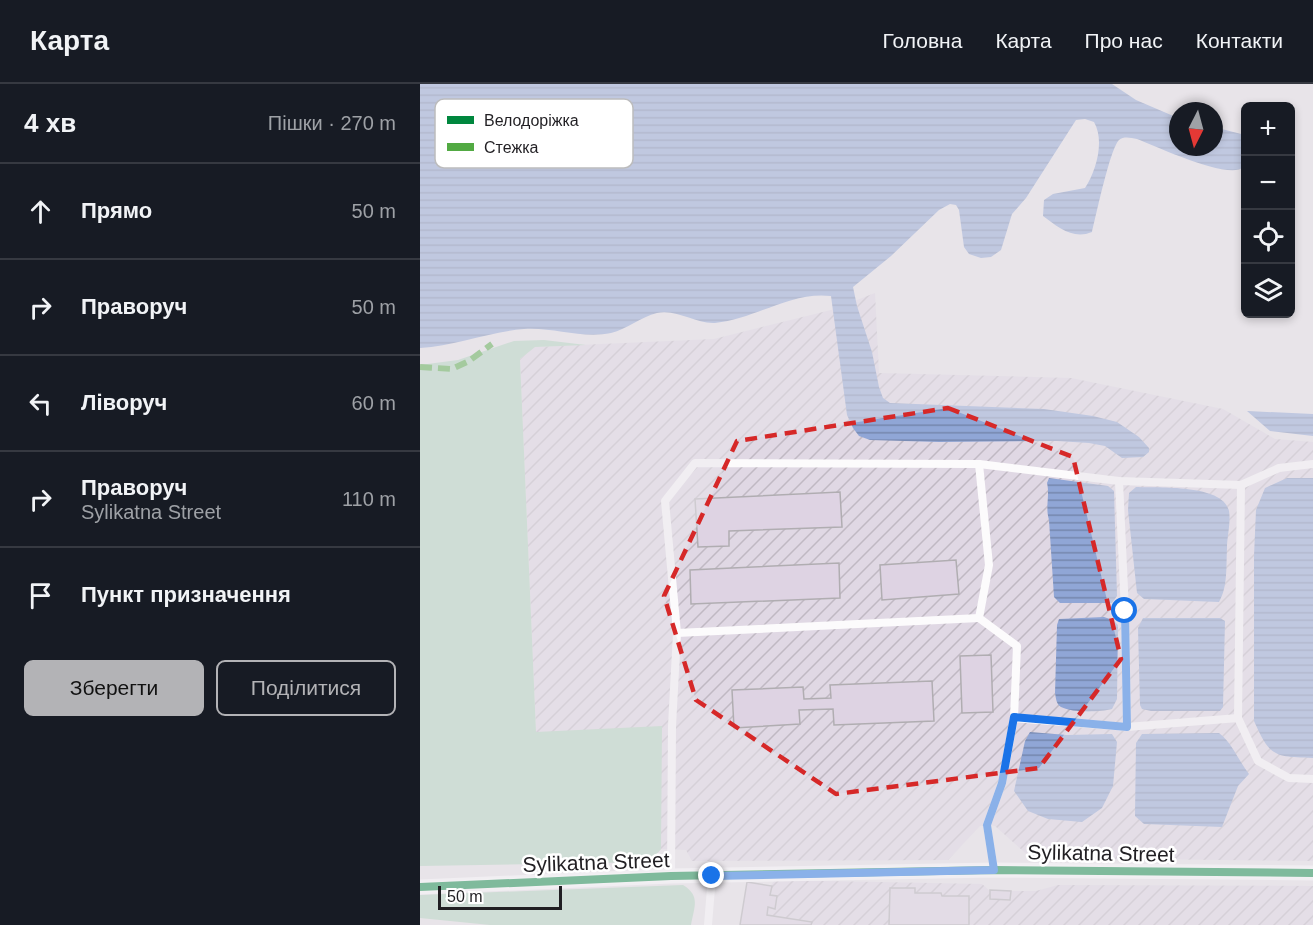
<!DOCTYPE html>
<html lang="uk">
<meta charset="utf-8">
<style>
:root{--surface:#171b24;--page:#242831;--text:#f1f3f6;--muted:#9ea1a6;--line:#363941;--accent:#b3b3b6}
body{margin:0;font-family:Helvetica,sans-serif;background:var(--page);color:var(--text)}
.controls{position:absolute;right:18px;top:18px;display:grid;overflow:hidden;border-radius:9px;box-shadow:0 3px 9px #0003}
.controls button{width:54px;height:54px;display:grid;place-items:center;padding:0;border:0;border-bottom:2px solid var(--line);background:var(--surface);color:var(--text);font:30px sans-serif}
.compass{position:absolute;left:749px;top:18px;width:54px;height:54px;border-radius:50%;background:var(--surface);box-shadow:0 3px 9px #0003;rotate:186deg}
.scale{position:absolute;left:18px;bottom:15px;width:124px;box-sizing:border-box;padding-left:6px;border:3px solid #211f23;border-top:0;font-size:16px;line-height:21px;white-space:nowrap;color:#211f23;-webkit-text-stroke:4px #fff;paint-order:stroke}
.stop{position:absolute;width:18px;height:18px;margin:-14px;border:4px solid #1a73e8;border-radius:50%;background:#fff}
.stop.end{background:#1a73e8;border-color:#fff;box-shadow:0 2px 6px #0008}
.list{margin:0;padding:0;list-style:none}
h2{display:flex;justify-content:space-between;align-items:center;height:78px;margin:0;padding:0 24px;font-size:26px}
h2 small{font-size:20px;font-weight:400;color:var(--muted)}
.list li{display:grid;grid-template-columns:39px 1fr auto;gap:18px;align-items:center;box-sizing:border-box;height:96px;padding:0 24px;border-top:2px solid var(--line)}
.list b{display:block;font-size:22px;white-space:nowrap}
.list p{margin:0;font-size:20px;white-space:nowrap;color:var(--muted)}
.list em{font-size:20px;font-style:normal;color:var(--muted)}
.actions{display:flex;gap:12px;padding:18px 24px}
.actions a{flex:1;padding:14px 0;border:2px solid var(--accent);border-radius:9px;text-align:center;font-size:21px;color:var(--accent)}
.actions .main{background:var(--accent);color:#111}
.icon{flex:none;width:33px;height:33px;fill:none;stroke:currentColor;stroke-width:2;stroke-linecap:round;stroke-linejoin:round}
.map{position:relative;flex:none;width:893px;height:841px;overflow:hidden}
header{display:flex;align-items:center;gap:36px;box-sizing:border-box;height:84px;padding:0 30px;background:var(--surface);border-bottom:2px solid var(--line)}
header strong{font-size:28px}
nav{display:flex;gap:33px;margin-inline-start:auto;font-size:21px}
main{display:flex}
aside{flex:1;background:var(--surface)}
.map>svg:first-child{display:block}
</style>
<header>
<strong>Карта</strong>
<nav><a>Головна</a><a>Карта</a><a>Про нас</a><a>Контакти</a></nav>
</header>
<main>
<aside>
<h2>4 хв<small>Пішки · 270 m</small></h2>
<ul class="list">
<li><svg class="icon" aria-label="ahead" viewBox="0 0 24 24"><path d="M12 20V5M6 11l6-6 6 6"/></svg><div><b>Прямо</b></div><em>50 m</em></li>
<li><svg class="icon" aria-label="right" viewBox="0 0 24 24"><path d="M7 20v-9h11M14 6l5 5-5 5"/></svg><div><b>Праворуч</b></div><em>50 m</em></li>
<li><svg class="icon" aria-label="left" viewBox="0 0 24 24"><path d="M17 20v-9H6M10 6l-5 5 5 5"/></svg><div><b>Ліворуч</b></div><em>60 m</em></li>
<li><svg class="icon" aria-label="right" viewBox="0 0 24 24"><path d="M7 20v-9h11M14 6l5 5-5 5"/></svg><div><b>Праворуч</b><p>Sylikatna Street</p></div><em>110 m</em></li>
<li><svg class="icon" aria-label="arrive" viewBox="0 0 24 24"><path d="M6 21V4h12l-3 4 3 4H6"/></svg><div><b>Пункт призначення</b></div></li>
</ul>
<div class="actions"><a class="main">Зберегти</a><a>Поділитися</a></div>
</aside>
<div class="map">
<svg width="893" height="841" viewBox="0 0 893 841">
<defs>
<pattern id="industrial-furrows" width="10" height="10" patternUnits="userSpaceOnUse" patternTransform="scale(1.5)"><rect width="10" height="10" fill="#e0d8e4"/><path d="M-1 1l2-2M0 10L10 0M9 11l2-2" fill="none" stroke="#c0b9c3"/></pattern>
<pattern id="water-rules" width="6" height="5" patternUnits="userSpaceOnUse" patternTransform="scale(1.5)"><rect width="6" height="5" fill="#90a6d6"/><path d="M0 2.5h6" fill="none" stroke="#7587ad"/></pattern>
</defs>
<rect width="100%" height="100%" fill="#e8e4e9"/>
<g fill="url(#industrial-furrows)">
<path d="M455,209L459,289L651,294L803,325L855,355L893,358V777L611,774L575,742L567,741L560,742L528,776L272,777L266,766L241,765L230,778L116,648L100,275L114,263L294,255L411,226Z"/>
<path d="M355,796L562,800L570,807L590,816L591,807H616L638,801L893,802V841H320Z"/>
</g>
<g fill="#b2d5be">
<path d="M124,256L166,261L115,263L100,275L116,648L242,642L241,765L230,778L0,782V281L38,276L94,257Z"/>
<path d="M263,801C281,812 274,823 271,841H70L0,834V811Z"/>
</g>
<g fill="url(#water-rules)">
<path d="M0,0H692L716,16L758,34V63H794V43L825,51C826,59 829,76 823,83C811,97 735,62 717,55C711,54 704,52 699,56C690,65 676,132 672,148C653,156 638,143 623,132L624,116L633,110L665,104C676,87 685,57 674,38L665,35L656,36L606,114L592,130L581,166L571,173L561,174L549,170L544,163L539,126L536,121L530,120L519,126L471,172L433,203L437,222L452,268L459,303L463,314L470,319L624,325L673,332L697,338L719,353L729,364V368L723,373L702,374L685,362L669,359L637,357L519,358L450,356L439,352L433,344L427,331L411,212C371,207 336,235 295,239C275,240 258,225 237,229C221,233 207,245 191,249C162,255 133,243 104,245C69,248 35,262 0,264Z"/>
<path d="M827,327L893,330V352L850,347Z"/>
<path d="M629,394L688,402L694,407L697,512L692,519H640L634,513L629,436C625,423 630,412 627,399Z"/>
<path d="M867,394H893V674C854,673 850,673 834,637V472L836,426L845,404Z"/>
<path d="M716,403C739,404 803,400 809,427C811,438 807,453 807,464C806,482 808,503 799,518L724,515L717,509L708,426L709,409Z"/>
<path d="M684,533L693,536L698,541L697,615L692,625C680,628 653,629 641,623C636,620 636,614 635,609L637,541L639,535Z"/>
<path d="M723,534H800L805,537L803,623L800,627H731L722,625L720,621L718,544Z"/>
<path d="M610,648L647,651L692,650L697,658L693,702L682,724L662,738L628,735L608,727L594,707L605,657Z"/>
<path d="M799,649C813,660 818,676 829,690L818,702L802,743L724,740L715,732L716,659L722,650Z"/>
</g>
<g fill="#ded3e3" stroke="#b0adb1" stroke-width="1.5">
<path d="M420,408L422,443L309,447V462L278,463L275,415Z"/>
<path d="M536,476L539,510L462,516L460,481Z"/>
<path d="M419,479L420,514L271,520L270,486Z"/>
<path d="M571,571L573,628L542,629L540,572Z"/>
<path d="M512,597L514,637L414,641L413,625L379,626L380,640L314,644L312,606L383,603L384,615L411,614L410,601Z"/>
<path d="M327,798L352,802L350,811L357,812L355,825L348,823L347,831L392,838L391,841H320Z"/>
<path d="M470,804H495V809H521L522,812H549V841H469Z"/>
<path d="M570,806L591,807L590,816L570,815Z"/>
</g>
<g fill="none" stroke-linecap="round" stroke-linejoin="round">
<g stroke="#fcfbfc" stroke-width="8">
<path d="M559,380L569,481L559,534L597,562L594,634L582,699L567,741L574,786"/>
<path d="M699,397L705,527L707,643"/>
<path d="M821,401L818,634L838,677L869,694L893,695"/>
<path d="M257,549L559,534"/>
<path d="M594,634L707,643L818,634"/>
<path d="M251,792L252,642L257,549L245,417L275,379L559,380L699,397L821,401L859,384L893,380"/>
<path d="M288,841L292,792"/>
</g>
<path stroke="#fcfbfc" stroke-width="15" d="M0,803L251,792L574,786L893,789"/>
<path stroke="#52aa43" stroke-width="6" stroke-dasharray="12 6" stroke-linecap="butt" d="M0,283L32,285L49,277L72,260"/>
<defs>
<path id="cycleway" d="M0,803L251,792L574,786L893,789"/>
</defs>
<use href="#cycleway" stroke="#fff" stroke-width="11"/>
<use href="#cycleway" stroke="#00873e" stroke-width="8"/>
</g>
<g fill="none" stroke-linecap="round" stroke-linejoin="round">
<path stroke="#1a73e8" stroke-width="8" d="M292,792L574,786L567,741L582,699L594,633L707,643L705,527"/>
</g>
<path d="M0 0H893V841H0ZM528,324L653,373L701,575L619,684L416,710L276,616L244,512L317,357Z" fill="#e8e4e9" fill-opacity=".55" fill-rule="evenodd"/>
<path fill="none" stroke="#d62828" stroke-width="4.5" stroke-dasharray="12 8" stroke-linejoin="round" d="M528,324L653,373L701,575L619,684L416,710L276,616L244,512L317,357Z"/>
<g text-anchor="middle" dominant-baseline="central" stroke-width="5" stroke-linejoin="round" paint-order="stroke">
<g font-size="21" fill="#211f23" stroke="#fff">
<text transform="translate(681 769) rotate(1)">Sylikatna Street</text>
<text transform="translate(176 778) rotate(-2)">Sylikatna Street</text>
</g>
</g>
<rect x="15" y="15" width="198" height="69" rx="9" fill="#fff" stroke="#bcbcbd" stroke-width="1.5"/>
<rect x="27" y="32" width="27" height="8" fill="#00873e"/>
<rect x="27" y="59" width="27" height="8" fill="#52aa43"/>
<g font-size="16" fill="#211f23">
<text x="64" y="42">Велодоріжка</text>
<text x="64" y="69">Стежка</text>
</g>
</svg>
<div class="controls">
<button>+</button>
<button>−</button>
<button><svg class="icon" aria-label="locate" viewBox="0 0 24 24"><circle cx="12" cy="12" r="6"/><path d="M12 2v4M12 18v4M2 12h4M18 12h4"/></svg></button>
<button><svg class="icon" aria-label="layers" viewBox="0 0 24 24"><path d="M12 4l9 5-9 5-9-5zM3 14l9 5 9-5"/></svg></button>
</div>
<svg class="compass" viewBox="-18 -18 36 36"><path d="M0-13l5 13h-10z" fill="#e53935"/><path d="M0 13l5-13h-10z" fill="#9ea1a6"/></svg>
<div class="scale">50 m</div>
<div class="stop" style="left:705px;top:527px"></div>
<div class="stop end" style="left:292px;top:792px"></div>
</div>
</main>
